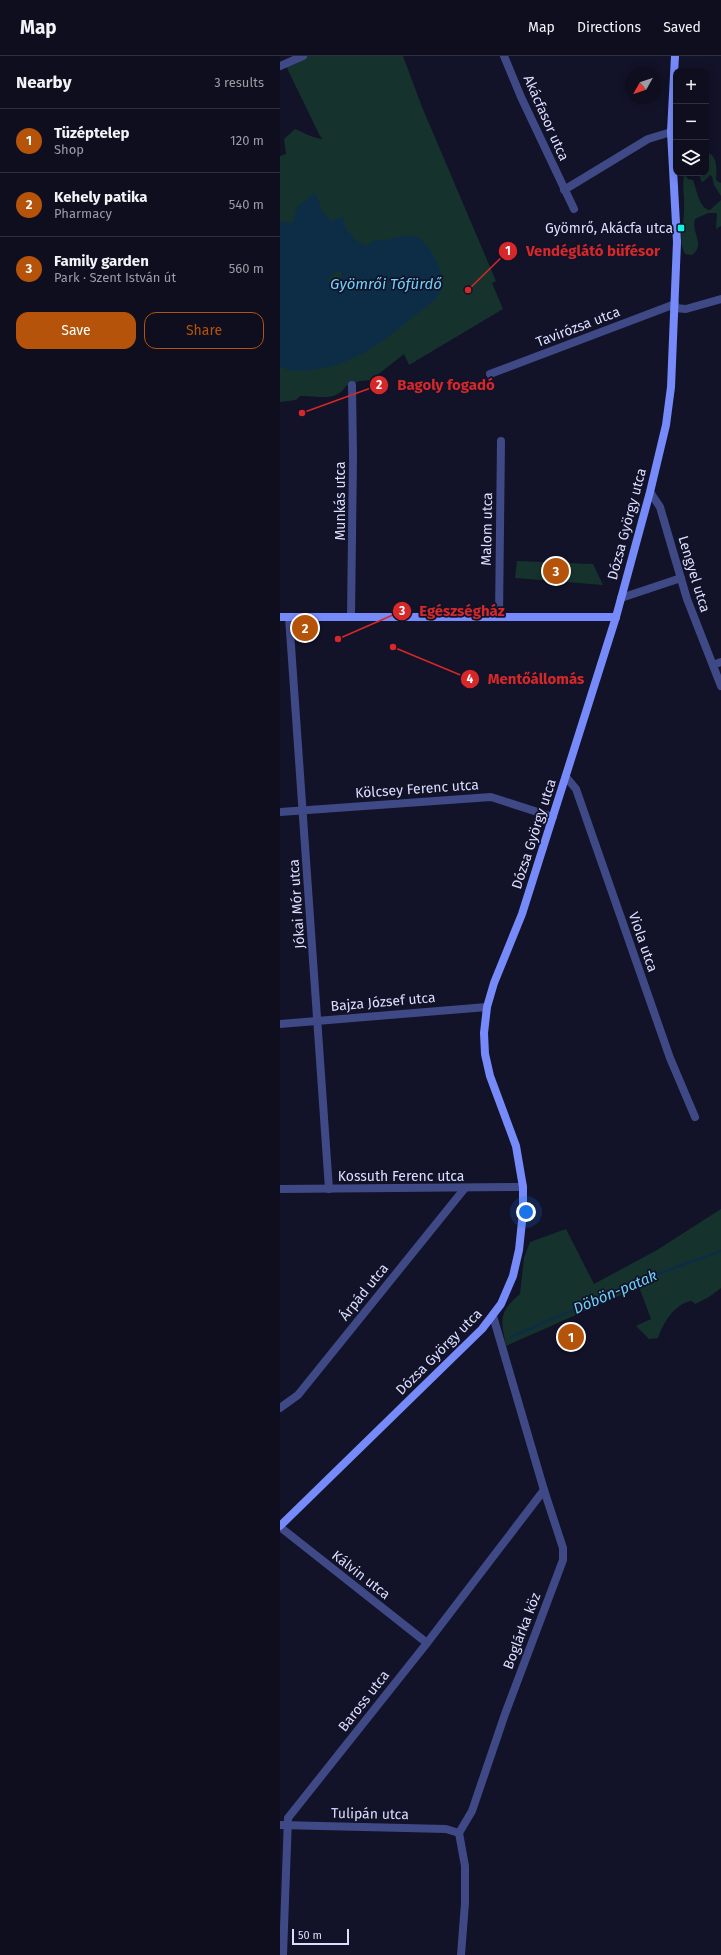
<!DOCTYPE html>
<meta charset="utf-8">
<style>
:root{--surface:#0e0e1f;--page:#171728;--text:#f1f3f6;--muted:#9b9ca4;--line:#2e2e3d;--accent:#b45309}
body{margin:0;font-family:"Fira Sans",sans-serif;background:var(--page);color:var(--text)}
.controls{position:absolute;right:12px;top:12px;display:grid;overflow:hidden;border-radius:8px;box-shadow:0 2px 10px #0003}
.controls button{width:36px;height:36px;display:grid;place-items:center;padding:0;border:0;border-bottom:1px solid var(--line);background:var(--surface);color:var(--text);font:20px sans-serif}
.compass{position:absolute;left:345px;top:12px;width:36px;height:36px;border-radius:50%;background:var(--surface);box-shadow:0 2px 10px #0003;rotate:230deg}
.scale{position:absolute;left:12px;bottom:10px;width:57px;box-sizing:border-box;padding-left:4px;border:2px solid #dbdefe;border-top:0;font-size:11px;line-height:14px;white-space:nowrap;color:#dbdefe;-webkit-text-stroke:3px #121229;paint-order:stroke}
.you{position:absolute;left:246px;top:1156px;width:14px;height:14px;margin:-10px;border:3px solid #fff;border-radius:50%;background:#1a73e8;box-shadow:0 0 0 6px #1a73e833}
.badge{display:grid;place-items:center;width:26px;height:26px;border-radius:50%;background:var(--accent);color:#fff;font-size:13px;font-weight:700}
.pin{position:absolute;translate:-50% -50%;border:2px solid #fff;box-shadow:0 1px 4px #0006}
.list{margin:0;padding:0;list-style:none}
h2{display:flex;justify-content:space-between;align-items:center;height:52px;margin:0;padding:0 16px;font-size:17px}
h2 small{font-size:13px;font-weight:400;color:var(--muted)}
.list li{display:grid;grid-template-columns:26px 1fr auto;gap:12px;align-items:center;box-sizing:border-box;height:64px;padding:0 16px;border-top:1px solid var(--line)}
.list b{display:block;font-size:15px;white-space:nowrap}
.list p{margin:0;font-size:13px;white-space:nowrap;color:var(--muted)}
.list em{font-size:13px;font-style:normal;color:var(--muted)}
.actions{display:flex;gap:8px;padding:12px 16px}
.actions a{flex:1;padding:9px 0;border:1px solid var(--accent);border-radius:12px;text-align:center;font-size:14px;color:var(--accent)}
.actions .main{background:var(--accent);color:#fff}
.icon{flex:none;width:22px;height:22px;fill:none;stroke:currentColor;stroke-width:2;stroke-linecap:round;stroke-linejoin:round}
.map{position:relative;flex:none;width:441px;height:1899px;overflow:hidden}
header{display:flex;align-items:center;gap:24px;box-sizing:border-box;height:56px;padding:0 20px;background:var(--surface);border-bottom:1px solid var(--line)}
header strong{font-size:19px}
nav{display:flex;gap:22px;margin-inline-start:auto;font-size:14px}
main{display:flex}
aside{flex:1;background:var(--surface)}
.map>svg:first-child{display:block}
</style>
<header>
<strong>Map</strong>
<nav><a>Map</a><a>Directions</a><a>Saved</a></nav>
</header>
<main>
<aside>
<h2>Nearby<small>3 results</small></h2>
<ul class="list">
<li><span class="badge">1</span><div><b>Tüzéptelep</b><p>Shop</p></div><em>120 m</em></li>
<li><span class="badge">2</span><div><b>Kehely patika</b><p>Pharmacy</p></div><em>540 m</em></li>
<li><span class="badge">3</span><div><b>Family garden</b><p>Park · Szent István út</p></div><em>560 m</em></li>
</ul>
<div class="actions"><a class="main">Save</a><a>Share</a></div>
</aside>
<div class="map">
<svg width="441" height="1899" viewBox="0 0 441 1899">
<rect width="100%" height="100%" fill="#121229"/>
<g fill="#15332c">
<path d="M23,0H123L142,51L216,225L212,227L223,253L129,309L124,298L91,324L80,325L66,330C55,347 37,339 20,340L16,344L0,346V100L6,98L4,83L15,73C25,77 32,82 43,83L40,80L5,8Z"/>
<path d="M426,96C438,99 437,114 436,124L441,127V140L434,129L432,120L430,119L423,126L421,125L419,117H426Z"/>
<path d="M404,117L408,123L413,124L414,127C417,136 420,153 430,154L441,144V170L436,173L437,157H428L415,163C411,178 426,188 412,199L405,198C398,186 403,171 404,158C405,144 402,131 404,117Z"/>
<path d="M237,505L313,508L323,529L235,522Z"/>
<path d="M441,1153V1232L429,1241L415,1248L412,1245C395,1247 383,1267 378,1282L369,1283L356,1270L371,1263L359,1231L226,1290C221,1265 218,1256 240,1238L244,1202L250,1186L286,1173L314,1228L377,1194Z"/>
</g>
<path fill="#0d2d46" fill-rule="evenodd" d="M33,137L36,138L43,157L52,165L63,160L65,170L74,183L85,190L98,183L106,185C111,181 131,178 137,181C152,188 167,222 160,237C154,247 142,254 133,261C102,287 70,311 29,314C19,315 9,316 0,310V165L11,167L13,165L18,149L26,145ZM58,215L62,217V222L53,230H50L48,222Z"/>
<g fill="none" stroke-linecap="round" stroke-linejoin="round">
<path stroke="#0d2d46" stroke-width="2.5" d="M231,1281L367,1222L441,1195"/>
<g stroke="#3f4986" stroke-width="8">
<path d="M224,0L241,41L294,153"/>
<path d="M0,10L23,0"/>
<path d="M284,134L368,83L391,76"/>
<path d="M395,252L406,253L441,243"/>
<path d="M210,318L395,248"/>
<path d="M370,436L380,451L407,543L441,630"/>
<path d="M341,542L401,522"/>
<path d="M9,561L49,1133"/>
<path d="M71,561L73,400L72,329"/>
<path d="M219,561L221,385"/>
<path d="M433,609L441,606"/>
<path d="M286,721L296,733L390,1002L415,1061"/>
<path d="M0,756L211,741L273,761"/>
<path d="M0,968L207,951"/>
<path d="M0,1133L243,1131"/>
<path d="M0,1352L18,1339L185,1132"/>
<path d="M0,1471L147,1587"/>
<path d="M0,1769L166,1773L179,1777"/>
<path d="M3,1899L8,1762L147,1587L264,1434"/>
<path d="M181,1899L185,1847V1810L179,1777L192,1755L225,1658L283,1504V1492L264,1434L213,1260"/>
</g>
<g stroke="#768bf9" stroke-width="8">
<path d="M0,561H336"/>
<path d="M0,1470L202,1273L221,1248L233,1220L239,1194L243,1156V1131L236,1090L210,1020L205,998L204,977L207,951L214,927L242,858L336,561L370,436L386,369L391,331L397,186L391,76L395,0"/>
</g>
</g>
<rect fill="#10f5e1" stroke="#121229" stroke-width="1.5" x="397" y="168" width="8" height="8" rx="2"/>
<g text-anchor="middle" dominant-baseline="central" stroke-width="3.5" stroke-linejoin="round" paint-order="stroke">
<g font-size="14" fill="#dbdefe" stroke="#121229">
<text transform="translate(266 62) rotate(66)">Akácfasor utca</text>
<text transform="translate(298 271) rotate(-21)">Tavirózsa utca</text>
<text transform="translate(60 445) rotate(-90)">Munkás utca</text>
<text transform="translate(347 468) rotate(-75)">Dózsa György utca</text>
<text transform="translate(207 473) rotate(-89)">Malom utca</text>
<text transform="translate(414 518) rotate(73)">Lengyel utca</text>
<text transform="translate(137 733) rotate(-4)">Kölcsey Ferenc utca</text>
<text transform="translate(254 778) rotate(-72)">Dózsa György utca</text>
<text transform="translate(17 848) rotate(-94)">Jókai Mór utca</text>
<text transform="translate(363 886) rotate(71)">Viola utca</text>
<text transform="translate(103 946) rotate(-5)">Bajza József utca</text>
<text x="121" y="1120">Kossuth Ferenc utca</text>
<text transform="translate(84 1236) rotate(-51)">Árpád utca</text>
<text transform="translate(159 1296) rotate(-45)">Dózsa György utca</text>
<text transform="translate(81 1519) rotate(38)">Kálvin utca</text>
<text transform="translate(242 1575) rotate(-69)">Boglárka köz</text>
<text transform="translate(84 1645) rotate(-52)">Baross utca</text>
<text transform="translate(90 1758) rotate(1)">Tulipán utca</text>
</g>
<g font-size="14" fill="#dbdefe" stroke="#121229" text-anchor="end">
<text x="393" y="172">Gyömrő, Akácfa utca</text>
</g>
<g font-size="15" font-style="italic" fill="#6ed2f9" stroke="#121229">
<text x="106" y="228">Gyömrői Tófürdő</text>
<text transform="translate(335 1236) rotate(-23)">Döbön-patak</text>
</g>
</g>
<path fill="none" stroke="#d62828" stroke-width="1.5" d="M188 234L228 195M22 357L99 329M58 583L122 555M113 591L190 623"/>
<g fill="#d62828" stroke="#121229" stroke-width="1.5">
<circle cx="188" cy="234" r="4"/>
<circle cx="22" cy="357" r="4"/>
<circle cx="58" cy="583" r="4"/>
<circle cx="113" cy="591" r="4"/>
<circle cx="228" cy="195" r="10"/>
<circle cx="99" cy="329" r="10"/>
<circle cx="122" cy="555" r="10"/>
<circle cx="190" cy="623" r="10"/>
</g>
<g font-size="12" text-anchor="middle" font-weight="bold" fill="#fff">
<text x="228" y="199">1</text>
<text x="99" y="333">2</text>
<text x="122" y="559">3</text>
<text x="190" y="627">4</text>
</g>
<g font-size="15" text-anchor="middle" font-weight="bold" fill="#d62828" stroke="#121229" stroke-width="3.5" stroke-linejoin="round" paint-order="stroke">
<text x="313" y="200">Vendéglátó büfésor</text>
<text x="166" y="334">Bagoly fogadó</text>
<text x="182" y="560">Egészségház</text>
<text x="256" y="628">Mentőállomás</text>
</g>
</svg>
<div class="controls">
<button>+</button>
<button>−</button>
<button><svg class="icon" aria-label="layers" viewBox="0 0 24 24"><path d="M12 4l9 5-9 5-9-5zM3 14l9 5 9-5"/></svg></button>
</div>
<svg class="compass" viewBox="-18 -18 36 36"><path d="M0-13l5 13h-10z" fill="#e53935"/><path d="M0 13l5-13h-10z" fill="#9b9ca4"/></svg>
<div class="scale">50 m</div>
<div class="you"></div>
<div class="pin badge" style="left:291px;top:1281px">1</div>
<div class="pin badge" style="left:25px;top:572px">2</div>
<div class="pin badge" style="left:276px;top:515px">3</div>
</div>
</main>
